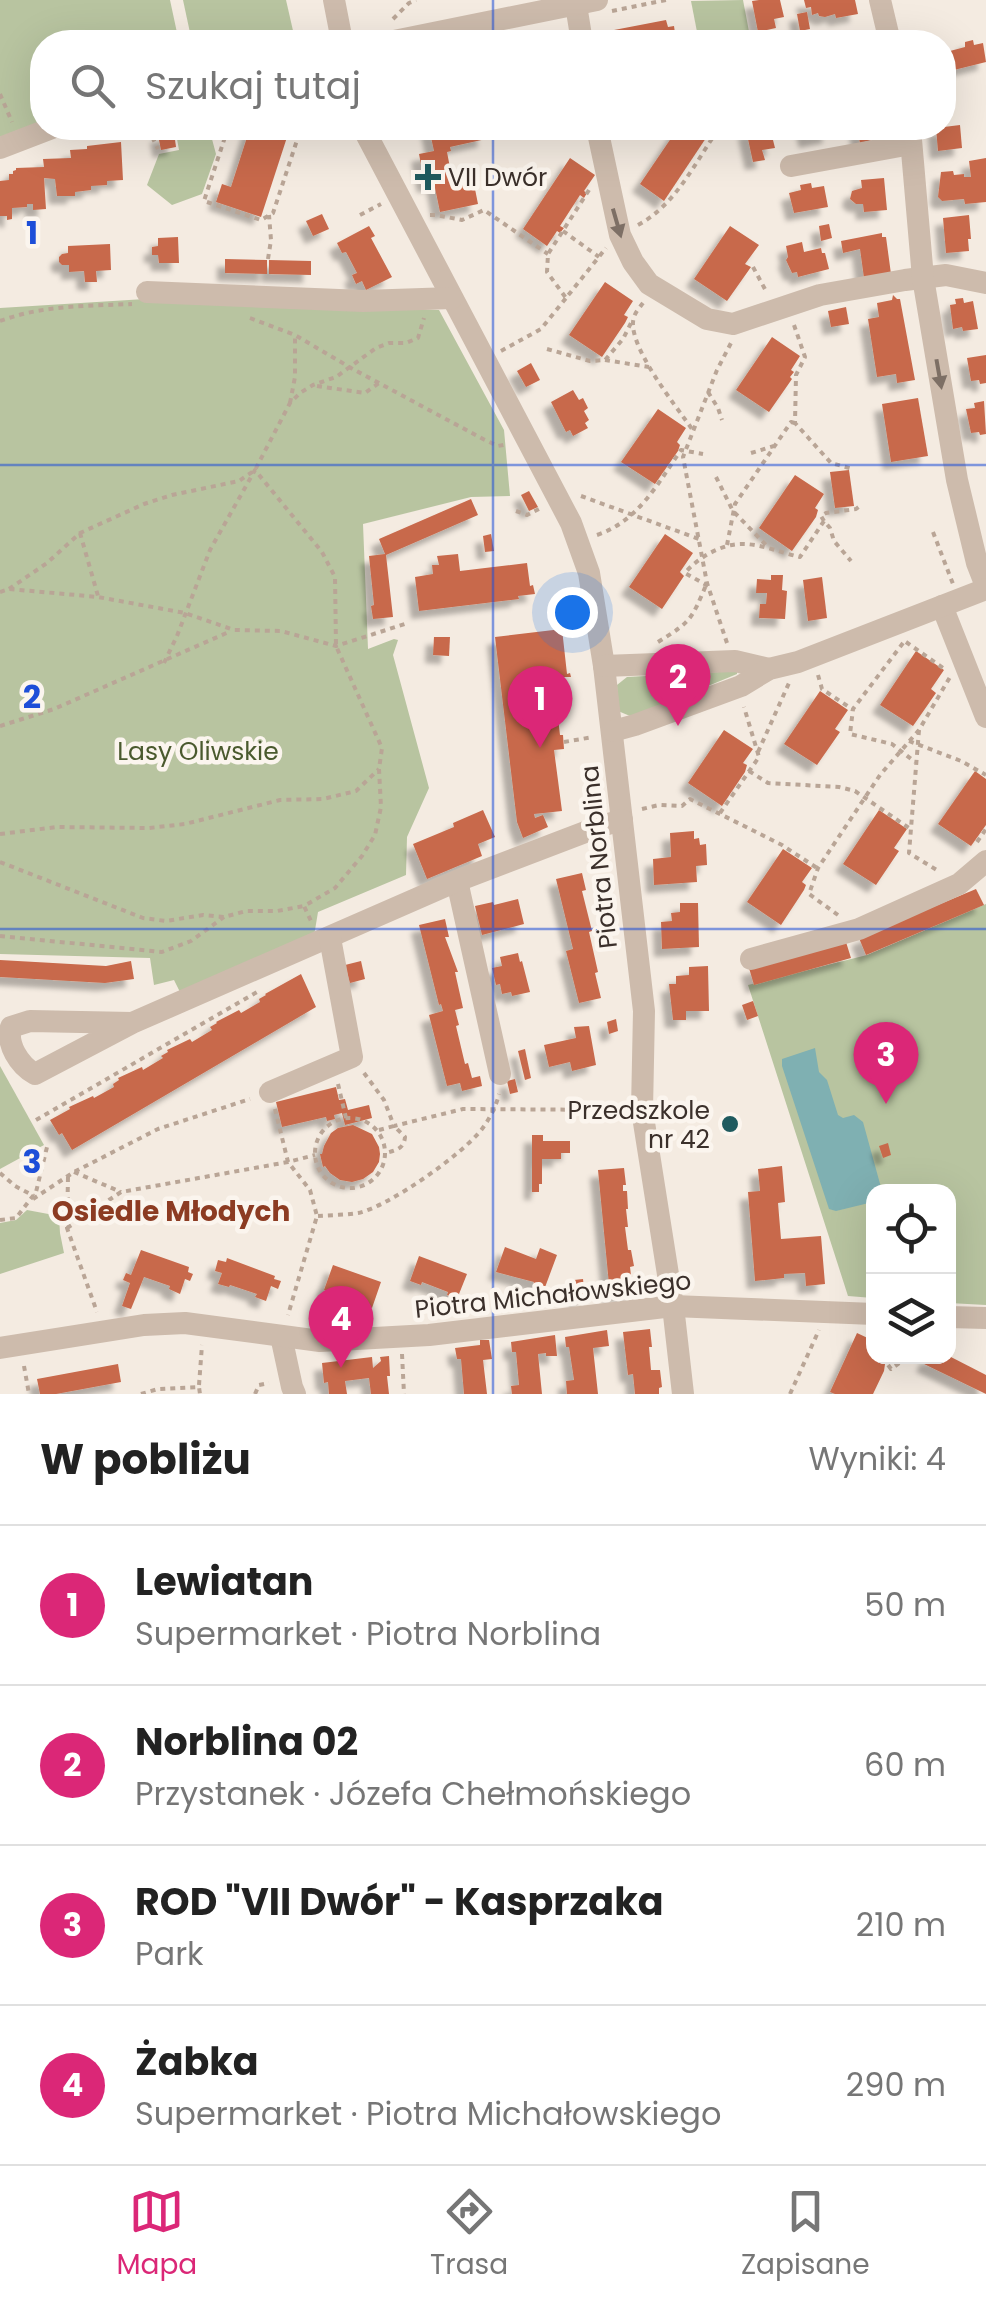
<!DOCTYPE html>
<html lang="pl">
<meta charset="utf-8">
<style>
:root{--surface:#fff;--page:#f6f6f6;--text:#222;--muted:#767676;--line:#e0e0e0;--accent:#db2777}
body{margin:0;font-family:Poppins,sans-serif;background:var(--page);color:var(--text)}
.controls{position:absolute;right:30px;bottom:30px;display:grid;overflow:hidden;border-radius:20px;box-shadow:0 10px 40px #0002}
.controls button{width:90px;height:90px;display:grid;place-items:center;padding:0;border:0;border-bottom:2px solid var(--line);background:var(--surface);color:var(--text);font:50px sans-serif}
.you{position:absolute;left:572px;top:612px;width:35px;height:35px;margin:-25px;border:8px solid #fff;border-radius:50%;background:#1a73e8;box-shadow:0 0 0 15px #1a73e833}
.badge{display:grid;place-items:center;width:65px;height:65px;border-radius:50%;background:var(--accent);color:#fff;font-size:32px;font-weight:700}
.pin{position:absolute;translate:-50% -82px;filter:drop-shadow(0 2px 5px #0008)}
.pin::after{content:'';position:absolute;top:52px;width:35px;height:30px;background:inherit;clip-path:polygon(0 0,100% 0,50% 100%)}
.list{margin:0;padding:0;list-style:none}
h2{display:flex;justify-content:space-between;align-items:center;height:130px;margin:0;padding:0 40px;font-size:42px}
h2 small{font-size:32px;font-weight:400;color:var(--muted)}
.list li{display:grid;grid-template-columns:65px 1fr auto;gap:30px;align-items:center;box-sizing:border-box;height:160px;padding:0 40px;border-top:2px solid var(--line)}
.list b{display:block;font-size:38px;white-space:nowrap}
.list p{margin:0;font-size:32px;white-space:nowrap;color:var(--muted)}
.list em{font-size:32px;font-style:normal;color:var(--muted)}
.icon{flex:none;width:55px;height:55px;fill:none;stroke:currentColor;stroke-width:2;stroke-linecap:round;stroke-linejoin:round}
.map{position:relative;flex:none;width:986px;height:1394px;overflow:hidden}
.search{position:absolute;background:var(--surface);box-shadow:0 10px 40px #0002;left:30px;right:30px;top:30px;height:110px;display:flex;align-items:center;gap:25px;box-sizing:border-box;padding:0 35px;border-radius:40px;color:var(--muted);font-size:38px}
.sheet{height:770px;background:var(--surface)}
nav{display:flex;justify-content:space-around;align-items:center;box-sizing:border-box;height:140px;border-top:2px solid var(--line);background:var(--surface);font-size:28px;color:var(--muted)}
nav a{display:grid;justify-items:center;gap:5px}
nav .on{color:var(--accent)}
.map>svg:first-child{display:block}
</style>
<div class="map">
<svg width="986" height="1394" viewBox="0 0 986 1394">
<defs>
<filter id="shadow"><feDropShadow dx="-8" dy="8" stdDeviation="2.5" flood-color="#0004"/></filter>
</defs>
<rect width="100%" height="100%" fill="#f4ebe1"/>
<g fill="#b8c4a0">
<path d="M0,0H170L179,42H42V123L0,140Z"/>
<path d="M183,0H286L294,35L260,42H192Z"/>
<path d="M743,0L751,42H699L691,1Z"/>
<path d="M175,128H209L216,154L202,194L172,205L147,185L159,154L179,150Z"/>
<path d="M145,299L439,310L504,430L510,496L471,497L363,524L368,649L394,639L398,640L393,655L429,788L407,837L406,875L318,912L314,936L180,992L174,980L154,985L150,958L0,954V308Z"/>
<path d="M737,671V674L643,713L630,716L618,711L617,685L627,677Z"/>
<path d="M986,904V1305L949,1303L948,1192H874L873,1298L848,1296L748,985L867,955Z"/>
<path d="M0,1066L44,1145L0,1169Z"/>
<path d="M27,1210L59,1216L60,1233L64,1253L0,1274V1223L16,1220Z"/>
</g>
<path fill="#7fb0b2" d="M815,1048L819,1072L827,1080L838,1115L843,1118L854,1115L863,1122L882,1191L874,1192L873,1202L836,1211L829,1209L782,1066V1059Z"/>
<g fill="#c8694b" filter="url(#shadow)">
<path d="M759,0H780L784,17L774,19L776,28L758,32L752,1Z"/>
<path d="M804,0H855L858,14L836,18L835,14L825,17L819,16L818,13L812,15L811,7L806,8Z"/>
<path d="M807,12L810,29L800,31L797,14Z"/>
<path d="M666,20L668,27L674,26L675,33L669,34L671,42H610V39L616,38L614,30Z"/>
<path d="M973,40L974,45L983,43L986,62L954,70L950,51L965,47V42Z"/>
<path d="M960,125L962,148L938,151L936,128Z"/>
<path d="M250,128H290L261,217L216,202L222,184L231,187Z"/>
<path d="M429,128H484L486,139L450,147L451,151L447,152L452,178L472,174L478,204L440,212L434,183L425,185L419,154L434,151Z"/>
<path d="M678,128L712,129L664,201L640,184Z"/>
<path d="M755,128H770L775,148L762,150L765,160L753,162L746,130Z"/>
<path d="M804,128H829L831,135L807,140Z"/>
<path d="M857,128H883V129L871,132L872,140L860,143Z"/>
<path d="M174,132L176,147L161,150L158,135Z"/>
<path d="M121,142L123,180L107,181V185L91,186V190L75,192V196H57L55,179L44,178L46,209L33,210V204H27V207L12,208V219L7,220V216H0V181L9,180V174H13V171L16,170V168L44,167L43,159L71,158L70,150L87,149V146Z"/>
<path d="M570,158L595,175L584,191L587,193L584,198L580,195L560,226L564,228L560,233L557,231L547,246L523,229Z"/>
<path d="M986,158V202L965,204L964,199L942,201L938,197L941,172L953,171L954,175L964,174V177H971L969,161Z"/>
<path d="M884,178L887,210L864,212L863,204H856L850,199L852,191L862,188L861,180Z"/>
<path d="M811,183L812,188L824,186L828,207L794,213L789,193L801,190L800,185Z"/>
<path d="M322,214L329,229L313,236L306,221Z"/>
<path d="M969,215L971,239H968L969,251L946,253L943,218Z"/>
<path d="M829,224L832,238L821,241L819,226Z"/>
<path d="M369,226L375,236L371,238L392,277L366,290L362,281L356,284L352,275L357,273L346,252L342,253L337,243Z"/>
<path d="M730,226L759,245L745,264L751,267L727,301L694,279Z"/>
<path d="M882,233V237H886L891,274L864,278L860,249L843,253L841,241Z"/>
<path d="M178,237L179,263H159L158,255H152V247L158,246V238Z"/>
<path d="M802,242L804,252L821,248L822,253H825L829,269L798,277L797,272L792,273L786,260L788,257L786,246Z"/>
<path d="M110,244L111,270L96,271L97,282H85L84,271L69,272V265H62L59,262V257L62,254L68,253V246Z"/>
<path d="M225,259L267,260V274L225,273Z"/>
<path d="M269,260L311,261V275L269,274Z"/>
<path d="M605,282L633,301L624,315L628,317L625,323L602,357L569,335Z"/>
<path d="M893,295L897,299H900L915,380L897,383L896,374L877,377L868,319L879,317L877,303L892,300Z"/>
<path d="M963,298L964,303L973,301L978,329L963,331L962,327L953,329L950,305L956,304L955,299Z"/>
<path d="M846,307L849,324L831,327L828,311Z"/>
<path d="M772,337L800,356L791,370L794,372L790,377L792,379L769,412L736,390Z"/>
<path d="M986,355V383L980,384L979,380L971,381L967,358Z"/>
<path d="M531,363L540,380L526,387L517,371Z"/>
<path d="M573,390L579,400L583,398L588,408L584,411L589,420L585,423L588,428L573,436L570,430L566,432L551,402Z"/>
<path d="M918,398L928,456L891,462L882,404Z"/>
<path d="M984,401L986,434L980,435L979,432L971,433L966,409L975,408L974,403Z"/>
<path d="M658,409L686,428L677,442L680,445L678,451L655,484L621,462Z"/>
<path d="M849,470L854,506L835,508L830,472Z"/>
<path d="M795,475L824,494L815,508L818,510L816,517L792,551L759,528Z"/>
<path d="M529,491L538,507L529,511L521,495Z"/>
<path d="M471,499L478,515L386,555L393,617L373,619L371,606L374,605L369,556L385,554L379,539Z"/>
<path d="M491,534L494,551L485,552L483,536Z"/>
<path d="M665,534L693,553L680,572L684,576L662,609L629,587Z"/>
<path d="M458,554L460,571L527,563L530,586L533,585L535,594L518,596L519,599L419,611L415,577L433,574L432,565H439L437,556Z"/>
<path d="M771,575H783L782,590L787,591L785,619L759,618L760,604H766L767,593H756L757,579L771,580Z"/>
<path d="M822,577L827,618L808,621L803,580Z"/>
<path d="M562,629L567,674L570,673L571,677H553L560,735H563L564,749L554,750L562,811L534,814L535,818L543,815L548,827L523,838L517,822L495,637Z"/>
<path d="M434,637H450L449,656L433,655Z"/>
<path d="M916,651L944,670L931,689L936,693L913,726L880,705Z"/>
<path d="M820,691L848,710L835,729L840,732L817,765L784,744Z"/>
<path d="M724,730L753,749L743,763L747,765L745,772L722,806L688,783Z"/>
<path d="M975,771L986,779V825L971,846L938,824Z"/>
<path d="M483,810L495,837L478,844L482,856L427,879L413,844L454,827L453,823Z"/>
<path d="M879,810L907,829L894,848L899,851L876,885L843,864Z"/>
<path d="M694,831V839L699,838L700,845L706,844L707,865L696,866L697,882L654,885L653,859L671,857L670,833Z"/>
<path d="M783,849L812,868L802,882L806,885L804,890L781,925L747,902Z"/>
<path d="M582,873L586,890L582,891L592,931L589,932L598,972L595,973L601,998L579,1003L566,951L573,949L556,879Z"/>
<path d="M976,889L984,905L866,955L859,938Z"/>
<path d="M518,899L524,924L482,935L475,906L493,902L494,905Z"/>
<path d="M680,903H698L699,947L662,949L661,922L672,921L671,913L680,912Z"/>
<path d="M445,919L449,937H445L458,972H455L463,1008L455,1010L459,1025L456,1026L465,1064L468,1063L472,1078L480,1076L482,1086L462,1091L460,1083L447,1086L429,1015L443,1011L441,1004L439,1005L419,925Z"/>
<path d="M846,942L851,958L754,985L749,968Z"/>
<path d="M518,953L520,962L522,961L530,992L512,996L511,992L502,994L500,984L496,985L492,968L502,966L500,957Z"/>
<path d="M0,960L106,966L131,961L134,979L105,983L0,977Z"/>
<path d="M361,961L365,979L350,983L345,965Z"/>
<path d="M708,966L709,1011H686V1020H673L669,984H676V976L689,975V967Z"/>
<path d="M301,974L316,1007L72,1150L62,1133L59,1135L50,1120L70,1109L69,1107L93,1096L94,1098L114,1087L113,1084L119,1080L118,1078L142,1067L143,1070L163,1058L161,1056L168,1052L167,1050L190,1039L192,1042L212,1030L210,1027L217,1023L216,1022L239,1010L241,1013L260,1002L259,999L266,995L265,994Z"/>
<path d="M753,1001L758,1016L747,1020L742,1005Z"/>
<path d="M616,1019L618,1031L609,1034L607,1022Z"/>
<path d="M589,1026L596,1065L572,1071L570,1062L549,1067L544,1045L576,1038L574,1027Z"/>
<path d="M525,1049L531,1078L525,1080L518,1051Z"/>
<path d="M515,1079L518,1092L510,1094L507,1081Z"/>
<path d="M336,1087L339,1100L345,1099L348,1110L369,1105L372,1118L345,1125L342,1113L334,1115L335,1119L327,1121L326,1117L282,1127L276,1102Z"/>
<path d="M353,1125L372,1134L379,1147L380,1154L379,1162L373,1172L363,1179L352,1182L340,1180L330,1173L325,1166L323,1167L320,1154H322L324,1146L331,1133L338,1128Z"/>
<path d="M532,1135H543V1141H570V1153H561V1159H542V1184H539V1192H532Z"/>
<path d="M888,1143L891,1155L883,1158L879,1146Z"/>
<path d="M782,1166L785,1202L778,1203L781,1239L821,1236L825,1284L806,1286L805,1273L784,1274V1278L755,1281L748,1192L760,1191L758,1169Z"/>
<path d="M624,1168L626,1185H623V1191H627L628,1209H626L628,1227H625L628,1250H631L634,1266L630,1267L633,1292L610,1295L598,1170Z"/>
<path d="M505,1247L536,1259L540,1248L557,1255L544,1290L533,1286L534,1282L496,1272Z"/>
<path d="M141,1250L189,1267L188,1272L193,1274L190,1281L185,1279L180,1294L169,1289L170,1286L144,1277L131,1309L122,1306L130,1283L123,1280L126,1273L131,1275Z"/>
<path d="M419,1256L467,1274L457,1299L447,1295L448,1292L422,1282L421,1285L410,1281Z"/>
<path d="M227,1258L275,1276L274,1279L281,1281L278,1289L271,1286L266,1301L255,1297L257,1294L230,1285L229,1287L218,1284L222,1273L215,1271L218,1260L226,1262Z"/>
<path d="M333,1265L381,1282L372,1308L361,1303L362,1300L336,1291L335,1294L324,1290Z"/>
<path d="M583,1279L585,1298L576,1299L574,1280Z"/>
<path d="M650,1329L652,1347H649L651,1370H660L662,1387L659,1388V1394H635L633,1374L628,1375L623,1332Z"/>
<path d="M607,1330L609,1346L593,1348L598,1394H567L566,1381L574,1380L569,1347H566L565,1337Z"/>
<path d="M857,1333L874,1341V1356H884L881,1363L885,1364L884,1371L873,1394H835L830,1392Z"/>
<path d="M555,1335L557,1356H546V1353L538,1354L542,1394H512L511,1386L519,1385L516,1352H512L511,1342Z"/>
<path d="M480,1340H489L492,1359L483,1360L487,1394H464L461,1359H457L455,1348L480,1345Z"/>
<path d="M389,1356L390,1376H387L389,1394H371L369,1378L345,1381L347,1394H329L328,1382L324,1383L322,1363L372,1357L373,1368L381,1361L380,1357Z"/>
<path d="M928,1356H949L986,1375V1394L924,1364Z"/>
<path d="M118,1364L121,1382L56,1394H40L37,1379Z"/>
</g>
<g fill="none" stroke-linecap="round" stroke-linejoin="round">
<g stroke="#b9a596" stroke-width="4" stroke-dasharray="5 5" stroke-linecap="butt">
<path d="M612,11L666,0"/>
<path d="M393,19L409,3L416,0"/>
<path d="M0,94L12,122"/>
<path d="M148,128L158,149"/>
<path d="M228,128L204,201L261,220L273,213L301,128"/>
<path d="M70,137L93,128"/>
<path d="M589,190L548,254L547,272L566,298L606,248"/>
<path d="M360,215L381,204"/>
<path d="M430,215H436L462,220L484,210L548,254"/>
<path d="M638,225C675,205 694,165 717,131"/>
<path d="M563,231L599,257"/>
<path d="M268,259L271,240L269,215"/>
<path d="M753,267L766,291"/>
<path d="M643,303C640,307 636,311 634,317C625,343 676,406 692,429"/>
<path d="M250,318L295,335L351,368L483,439L498,446L508,444"/>
<path d="M0,321C43,305 87,306 132,304"/>
<path d="M794,325L805,357L796,375L795,423L831,463L853,469"/>
<path d="M547,349L590,361L605,360L623,339L631,323"/>
<path d="M501,351L541,329L566,298"/>
<path d="M605,360L649,367"/>
<path d="M317,386L365,393L379,383"/>
<path d="M708,392L718,408L722,420"/>
<path d="M290,403L295,377V335"/>
<path d="M751,453L774,446"/>
<path d="M716,477L733,511L767,546"/>
<path d="M581,496L699,539"/>
<path d="M516,511L527,515L539,509"/>
<path d="M824,521L821,516L826,513L856,509L860,506"/>
<path d="M933,532L953,584"/>
<path d="M80,533L98,596"/>
<path d="M597,535C638,521 657,485 681,450L703,454"/>
<path d="M727,545L735,504L791,422L795,423"/>
<path d="M708,586L685,573C697,558 723,543 743,544C761,544 782,553 800,557L824,521L830,528L834,541L851,561"/>
<path d="M9,589L47,563L80,533L144,504L172,495L239,481L255,470L290,403L300,393L313,385L336,377L376,348L389,343H406L418,338L424,318"/>
<path d="M0,592L9,589L98,597L185,613L234,630L281,631L336,646L408,623"/>
<path d="M658,642C692,621 691,620 707,583"/>
<path d="M906,642L943,668"/>
<path d="M727,643L707,583L683,457L717,370L731,343"/>
<path d="M903,643L853,709L850,734L892,744L915,762"/>
<path d="M164,663L177,636L210,550L255,470L322,552L335,577L336,646L382,748L379,769L381,807L375,835L362,856L335,888L304,906L311,921"/>
<path d="M818,675L822,689L852,709"/>
<path d="M0,726L54,709L231,631"/>
<path d="M919,730L909,853L940,872"/>
<path d="M909,741L961,761L986,775"/>
<path d="M564,742L593,737"/>
<path d="M758,752L789,683"/>
<path d="M749,771L768,783L839,787L855,791L909,828"/>
<path d="M642,809L659,805L682,806L690,799L782,845L817,868"/>
<path d="M720,813L759,757L744,707"/>
<path d="M0,834L57,827L149,828L185,824L280,800L323,799L356,791L379,769"/>
<path d="M977,842L986,829"/>
<path d="M0,862L143,918L166,921L203,915L224,917L246,911H277L304,906"/>
<path d="M838,915L809,894L818,868L880,775L919,730L950,677"/>
<path d="M0,936L162,952L191,941L224,917"/>
<path d="M364,1073L384,1100L394,1126L463,1109L621,1110"/>
<path d="M338,1084L346,1118"/>
<path d="M275,1109L288,1162L315,1155"/>
<circle cx="350" cy="1153" r="35"/>
<path d="M36,1120L257,992"/>
<path d="M379,1130L394,1126L405,1137C404,1149 396,1150 386,1153"/>
<path d="M74,1172L121,1192"/>
<path d="M0,1173L15,1186L34,1196"/>
<path d="M68,1177L67,1228L97,1312"/>
<path d="M33,1199L74,1172L158,1129L250,1099"/>
<path d="M318,1216C331,1215 345,1215 358,1213C388,1207 463,1154 482,1129C490,1118 496,1107 499,1094"/>
<path d="M0,1220L16,1218L36,1192L48,1143"/>
<path d="M67,1228L121,1192L288,1162L310,1190L317,1216L288,1315"/>
<path d="M402,1354L404,1394"/>
<path d="M888,1356L886,1362L891,1369L909,1356"/>
<path d="M24,1366L29,1394"/>
<path d="M199,1385L202,1345"/>
<path d="M141,1394L158,1389L199,1387L200,1394"/>
<path d="M255,1394L259,1385L269,1383"/>
<path d="M790,1394L819,1330"/>
</g>
<g stroke="#cdbbac" stroke-width="22">
<path d="M334,0L341,36L340,42"/>
<path d="M880,0L890,42"/>
<path d="M576,5L582,42"/>
<path d="M389,42L597,0"/>
<path d="M363,128L571,523L589,573L604,666L644,1011L642,1110L673,1306L683,1394"/>
<path d="M597,128L620,235L633,262L649,284L707,319L733,324L820,295L905,280L946,275L986,283"/>
<path d="M910,128L923,278L957,480L977,563L986,586"/>
<path d="M0,148L52,128"/>
<path d="M791,166L911,144"/>
<path d="M147,292L363,301L452,298"/>
<path d="M942,606L986,717"/>
<path d="M604,666L735,661L769,669"/>
<path d="M613,731L635,725L741,686L769,669L798,662L986,589"/>
<path d="M457,881L500,1074"/>
<path d="M751,959L859,929L959,884L986,861"/>
<path d="M132,1023L35,1074C19,1065 6,1044 11,1027L30,1021L132,1023L457,881L601,826L622,820"/>
<path d="M270,1092L352,1057L330,938"/>
<path d="M948,1317L986,1318"/>
<path d="M281,1336L292,1387L295,1394"/>
<path d="M0,1348L144,1325L185,1323L320,1341L429,1335L673,1306L874,1314"/>
</g>
</g>
<defs><path id="oneway-solid" d="M-6-.8H1V-3.2L6.5 0L1 3.2V.8H-6Z" transform="scale(2.5)"/></defs>
<g fill="#7d6f65">
<use href="#oneway-solid" transform="translate(617 223) rotate(74)"/>
<use href="#oneway-solid" transform="translate(939 374) rotate(80)"/>
</g>
<path fill="none" stroke="#1d4ed8" stroke-width="2.5" stroke-opacity="0.55" d="M493,0V42M493,128V1394M0,465H986M0,929H986"/>
<g fill="#1f5a5e" stroke="#fbf5ee" stroke-width="4">
<path d="M423 162h10v10h10v10h-10v10h-10v-10h-10v-10h10z"/>
<circle cx="730" cy="1124" r="10"/>
</g>
<g text-anchor="middle" dominant-baseline="central" stroke-width="9" stroke-linejoin="round" paint-order="stroke">
<g font-size="25" fill="#3b302b" stroke="#fbf5ee" text-anchor="start">
<text x="448" y="177">VII Dwór</text>
<text x="710" y="1110" text-anchor="end">Przedszkole<tspan x="710" dy="29">nr 42</tspan></text>
</g>
<g font-size="25" fill="#4a5a2e" stroke="#fbf5ee">
<text x="198" y="751">Lasy Oliwskie</text>
</g>
<g font-size="25" fill="#3b302b" stroke="#fbf5ee">
<text transform="translate(599 857) rotate(-96)">Piotra Norblina</text>
<text transform="translate(553 1295) rotate(-6)">Piotra Michałowskiego</text>
</g>
<g font-size="28" font-weight="bold" fill="#8c3b22" stroke="#fbf5ee">
<text x="171" y="1211">Osiedle Młodych</text>
</g>
</g>
<g font-size="32" text-anchor="middle" font-weight="bold" fill="#1d4ed8" stroke="#fbf5ee" stroke-width="9" stroke-linejoin="round" paint-order="stroke">
<text x="32" y="244">1</text>
<text x="32" y="708">2</text>
<text x="32" y="1173">3</text>
</g>
</svg>
<div class="controls">
<button><svg class="icon" aria-label="locate" viewBox="0 0 24 24"><circle cx="12" cy="12" r="6"/><path d="M12 2v4M12 18v4M2 12h4M18 12h4"/></svg></button>
<button><svg class="icon" aria-label="layers" viewBox="0 0 24 24"><path d="M12 4l9 5-9 5-9-5zM3 14l9 5 9-5"/></svg></button>
</div>
<div class="you"></div>
<div class="pin badge" style="left:540px;top:748px">1</div>
<div class="pin badge" style="left:678px;top:726px">2</div>
<div class="pin badge" style="left:886px;top:1104px">3</div>
<div class="pin badge" style="left:341px;top:1368px">4</div>
<div class="search"><svg class="icon" aria-label="search" viewBox="0 0 24 24"><circle cx="10" cy="10" r="6"/><path d="M15 15l6 6"/></svg>Szukaj tutaj</div>
</div>
<section class="sheet">
<h2>W pobliżu<small>Wyniki: 4</small></h2>
<ul class="list">
<li><span class="badge">1</span><div><b>Lewiatan</b><p>Supermarket · Piotra Norblina</p></div><em>50 m</em></li>
<li><span class="badge">2</span><div><b>Norblina 02</b><p>Przystanek · Józefa Chełmońskiego</p></div><em>60 m</em></li>
<li><span class="badge">3</span><div><b>ROD &quot;VII Dwór&quot; - Kasprzaka</b><p>Park</p></div><em>210 m</em></li>
<li><span class="badge">4</span><div><b>Żabka</b><p>Supermarket · Piotra Michałowskiego</p></div><em>290 m</em></li>
</ul>
</section>
<nav>
<a class="on"><svg class="icon" aria-label="map" viewBox="0 0 24 24"><path d="M3 6l6-2 6 2 6-2v14l-6 2-6-2-6 2zM9 4v14M15 6v14"/></svg>Mapa</a>
<a><svg class="icon" aria-label="directions" viewBox="0 0 24 24"><path d="M12 3l9 9-9 9-9-9zM9 14v-3h6M13 9l2 2-2 2"/></svg>Trasa</a>
<a><svg class="icon" aria-label="saved" viewBox="0 0 24 24"><path d="M7 4h10v16l-5-4-5 4z"/></svg>Zapisane</a>
</nav>
